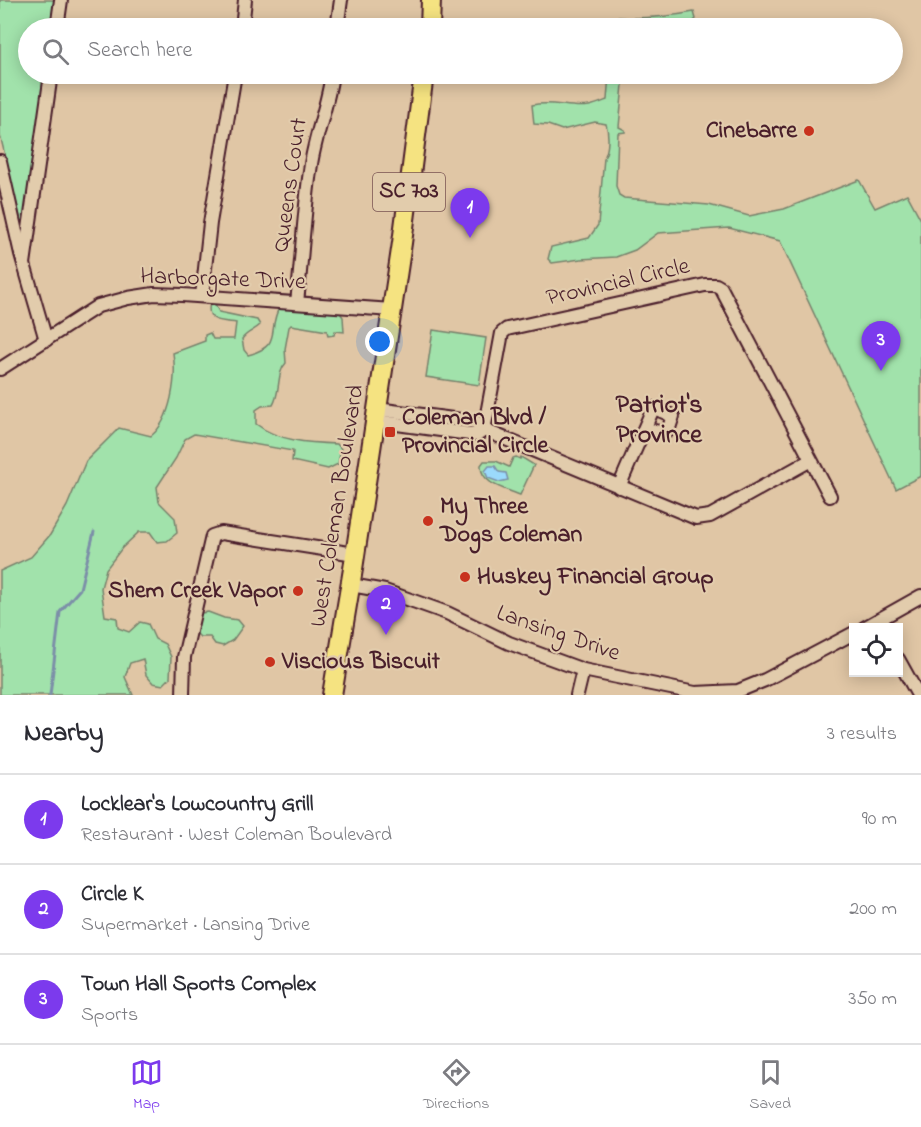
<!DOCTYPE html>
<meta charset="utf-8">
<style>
:root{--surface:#fff;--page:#f2f2f3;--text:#2b2b33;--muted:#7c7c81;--line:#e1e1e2;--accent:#7c3aed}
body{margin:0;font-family:"Indie Flower",sans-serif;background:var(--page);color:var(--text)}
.controls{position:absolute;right:18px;bottom:18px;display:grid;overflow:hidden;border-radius:0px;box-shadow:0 3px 15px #0003}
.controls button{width:54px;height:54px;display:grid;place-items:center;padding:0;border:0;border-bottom:2px solid var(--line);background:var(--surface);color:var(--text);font:30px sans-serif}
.you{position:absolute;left:380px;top:342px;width:21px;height:21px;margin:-15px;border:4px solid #fff;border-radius:50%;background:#1a73e8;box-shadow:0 0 0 9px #1a73e833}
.badge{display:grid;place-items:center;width:39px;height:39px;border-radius:50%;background:var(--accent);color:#fff;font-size:20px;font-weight:700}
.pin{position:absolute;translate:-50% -50px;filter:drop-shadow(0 2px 3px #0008)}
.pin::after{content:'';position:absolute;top:32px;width:21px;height:18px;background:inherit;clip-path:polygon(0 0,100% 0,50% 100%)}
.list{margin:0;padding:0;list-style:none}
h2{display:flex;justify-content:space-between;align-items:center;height:78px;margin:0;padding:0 24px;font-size:26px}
h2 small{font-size:20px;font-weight:400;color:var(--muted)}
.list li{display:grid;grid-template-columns:39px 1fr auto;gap:18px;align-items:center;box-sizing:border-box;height:90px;padding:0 24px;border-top:2px solid var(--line)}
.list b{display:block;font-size:22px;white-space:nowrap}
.list p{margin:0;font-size:20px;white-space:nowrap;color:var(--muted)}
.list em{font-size:20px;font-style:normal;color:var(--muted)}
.icon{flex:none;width:33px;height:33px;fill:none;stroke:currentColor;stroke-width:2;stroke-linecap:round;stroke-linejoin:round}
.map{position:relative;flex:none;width:921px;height:695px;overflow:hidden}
.search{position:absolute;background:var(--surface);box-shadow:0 3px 15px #0003;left:18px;right:18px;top:18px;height:66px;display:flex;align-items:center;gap:15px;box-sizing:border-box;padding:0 21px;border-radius:33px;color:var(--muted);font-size:22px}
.sheet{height:348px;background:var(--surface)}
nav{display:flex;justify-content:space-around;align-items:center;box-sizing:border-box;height:84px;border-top:2px solid var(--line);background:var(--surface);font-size:16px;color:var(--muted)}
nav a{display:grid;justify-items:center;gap:3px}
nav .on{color:var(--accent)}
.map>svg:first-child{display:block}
</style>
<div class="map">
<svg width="921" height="695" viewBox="0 0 921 695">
<rect width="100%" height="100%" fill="#e0c6a5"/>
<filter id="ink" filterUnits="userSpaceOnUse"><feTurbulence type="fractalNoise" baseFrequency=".0167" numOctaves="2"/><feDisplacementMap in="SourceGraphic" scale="12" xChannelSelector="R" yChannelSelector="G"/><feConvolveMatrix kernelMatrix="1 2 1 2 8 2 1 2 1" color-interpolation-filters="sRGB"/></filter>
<g filter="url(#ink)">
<g fill="#a1e2ab" stroke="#76806b" stroke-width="1.5">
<path d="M0,0H57L54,28H28V74H49L24,221H21L0,135Z"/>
<path d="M694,12L696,19L693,22L657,28H609L606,17C614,16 622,18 630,18C652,18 673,16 694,12Z"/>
<path d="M609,74H624L619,127L625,130V132L618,133L616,186L619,195L624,198L709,205L749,216L784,209L859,180L875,208L907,194L921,220V476L896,489L780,241L729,228L658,233L635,250L616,257L581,259L552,263L548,259L551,247L589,238L598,225L604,158C609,149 609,134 606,124L595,122L562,130L548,125L534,124L532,105C552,100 569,109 589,106C595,105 602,102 607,100Z"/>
<path d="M214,302L219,312L257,320L260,325C254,331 247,332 242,339L244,350L248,355C284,345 266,330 280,306L338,310L343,317L344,332L335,331L334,335L328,336L327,331L291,325L289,327L285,349L286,363C276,373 281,392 273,405L262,406L256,410V424C278,441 309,443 337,444L341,449L338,464L328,469L292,461L293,451L194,434L185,439L176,458L157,487L159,502L175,518L177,533L167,541L157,542L150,532H139L122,548L106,569L101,588L105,616L117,618L118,628L129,632L140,622L148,624L155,639L165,644L171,657L170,678L163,685L153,683L146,675L143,659L130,663L125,677L133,695H0V571L31,557L50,535L67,506L86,461L119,428L151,436C171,420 177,378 173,353L205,341V335L210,333L213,339H234L236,323C221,321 205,322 210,303Z"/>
<path d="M433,330L486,338L479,385L426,377Z"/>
<path d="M516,457L520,459L521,457L534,465L520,495C506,489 480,484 481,465L484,461H496L509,467L513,458Z"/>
<path d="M208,612L224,618L238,620L243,626L233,640L223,646L215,644L210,637H200L194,631L201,613Z"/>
</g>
<path fill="#9bdafc" stroke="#7b8fa8" stroke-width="1.5" d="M489,466H495L499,472L506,473L508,480L499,482L488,478L485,471Z"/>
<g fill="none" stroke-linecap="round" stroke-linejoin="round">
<path stroke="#7b8fa8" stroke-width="3" d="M50,695L60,612L80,589L94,532"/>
<defs>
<g id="minor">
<path d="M57,28L61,0"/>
<path d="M242,28L245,0"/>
<path d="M337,28L341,0"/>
<path d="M0,161L21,254L46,340"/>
<path d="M24,264L51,74"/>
<path d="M202,296L210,223L235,74"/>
<path d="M297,303C302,257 304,210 311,164C316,133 328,104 332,74"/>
<path d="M0,369L98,306L128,298L154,294L182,295L392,310"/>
<path d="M375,421L477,435L484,430L476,422L377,409"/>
<path d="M811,460L710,516L696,518L484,430L502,333L507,329L705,285H716L721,288L830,496"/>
<path d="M619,487C630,461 641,436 652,411L654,408L673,416L668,431C659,435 652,428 644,430"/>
<path d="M351,585L385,591L447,613L509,643L583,670L695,693L738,691L765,680L854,633"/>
<path d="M864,628L921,596"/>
<path d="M898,659L918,695"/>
<path d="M183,695L184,657L212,536L221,533L355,554"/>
<path d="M577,695L583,670"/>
</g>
<g id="primary">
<path d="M430,28L431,0"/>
<path d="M332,695L353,569L402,243L424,74"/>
</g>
</defs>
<use href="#minor" stroke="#4a1f2b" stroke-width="16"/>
<use href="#primary" stroke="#4a1f2b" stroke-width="22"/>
<use href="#minor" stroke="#e2ccac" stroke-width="12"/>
<use href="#primary" stroke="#f5e381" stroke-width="18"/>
</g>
</g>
<g fill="#c8321e" stroke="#e2ccac" stroke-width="2">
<circle cx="809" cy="131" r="6"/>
<rect x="384" y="426" width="12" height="12" rx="3"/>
<circle cx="428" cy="521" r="6"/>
<circle cx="465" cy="577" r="6"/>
<circle cx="298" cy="591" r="6"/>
<circle cx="270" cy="662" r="6"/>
</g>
<g text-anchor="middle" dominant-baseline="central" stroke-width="4.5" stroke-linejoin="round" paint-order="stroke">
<rect fill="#e2ccac" stroke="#785352" stroke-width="1.5" x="373" y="173" width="72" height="38" rx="4.5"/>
<g font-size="22" font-weight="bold" fill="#4a1f2b">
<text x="409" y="192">SC 703</text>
</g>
<g font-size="24" font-weight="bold" fill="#4a1f2b" stroke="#e2ccac" text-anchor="start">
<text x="797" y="131" text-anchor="end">Cinebarre</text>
<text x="402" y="418">Coleman Blvd /<tspan x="402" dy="28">Provincial Circle</tspan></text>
<text x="440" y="507">My Three<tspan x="440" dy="28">Dogs Coleman</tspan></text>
<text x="477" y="577">Huskey Financial Group</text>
<text x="286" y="591" text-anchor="end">Shem Creek Vapor</text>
<text x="282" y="662">Viscious Biscuit</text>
</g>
<g font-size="24" fill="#4a1f2b" stroke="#e2ccac">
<text transform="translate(291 185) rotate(-82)">Queens Court</text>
<text transform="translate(223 280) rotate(2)">Harborgate Drive</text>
<text transform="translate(618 283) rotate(-13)">Provincial Circle</text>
<text transform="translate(338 506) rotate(-81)">West Coleman Boulevard</text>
<text transform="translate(558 634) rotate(19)">Lansing Drive</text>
</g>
<g font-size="26" font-weight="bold" fill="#4a1f2b" stroke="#e2ccac">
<text x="659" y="406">Patriot's<tspan x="659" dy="30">Province</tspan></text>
</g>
</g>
</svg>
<div class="controls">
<button><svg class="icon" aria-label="locate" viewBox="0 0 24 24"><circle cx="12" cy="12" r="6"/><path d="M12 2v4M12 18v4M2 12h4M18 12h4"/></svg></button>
</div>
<div class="you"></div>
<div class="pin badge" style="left:470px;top:238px">1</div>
<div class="pin badge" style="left:386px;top:635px">2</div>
<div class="pin badge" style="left:881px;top:371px">3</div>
<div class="search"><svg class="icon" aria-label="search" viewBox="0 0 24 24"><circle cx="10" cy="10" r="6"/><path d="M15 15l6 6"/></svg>Search here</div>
</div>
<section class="sheet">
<h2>Nearby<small>3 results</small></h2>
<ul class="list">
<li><span class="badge">1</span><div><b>Locklear's Lowcountry Grill</b><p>Restaurant · West Coleman Boulevard</p></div><em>90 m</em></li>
<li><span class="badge">2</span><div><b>Circle K</b><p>Supermarket · Lansing Drive</p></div><em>200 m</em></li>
<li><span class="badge">3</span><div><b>Town Hall Sports Complex</b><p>Sports</p></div><em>350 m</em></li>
</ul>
</section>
<nav>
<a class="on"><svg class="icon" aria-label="map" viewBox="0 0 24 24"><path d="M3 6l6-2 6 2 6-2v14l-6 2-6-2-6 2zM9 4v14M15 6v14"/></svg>Map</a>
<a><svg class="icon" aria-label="directions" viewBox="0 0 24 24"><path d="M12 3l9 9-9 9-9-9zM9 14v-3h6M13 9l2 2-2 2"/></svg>Directions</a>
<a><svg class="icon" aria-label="saved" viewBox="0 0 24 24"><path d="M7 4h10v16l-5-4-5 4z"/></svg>Saved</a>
</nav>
